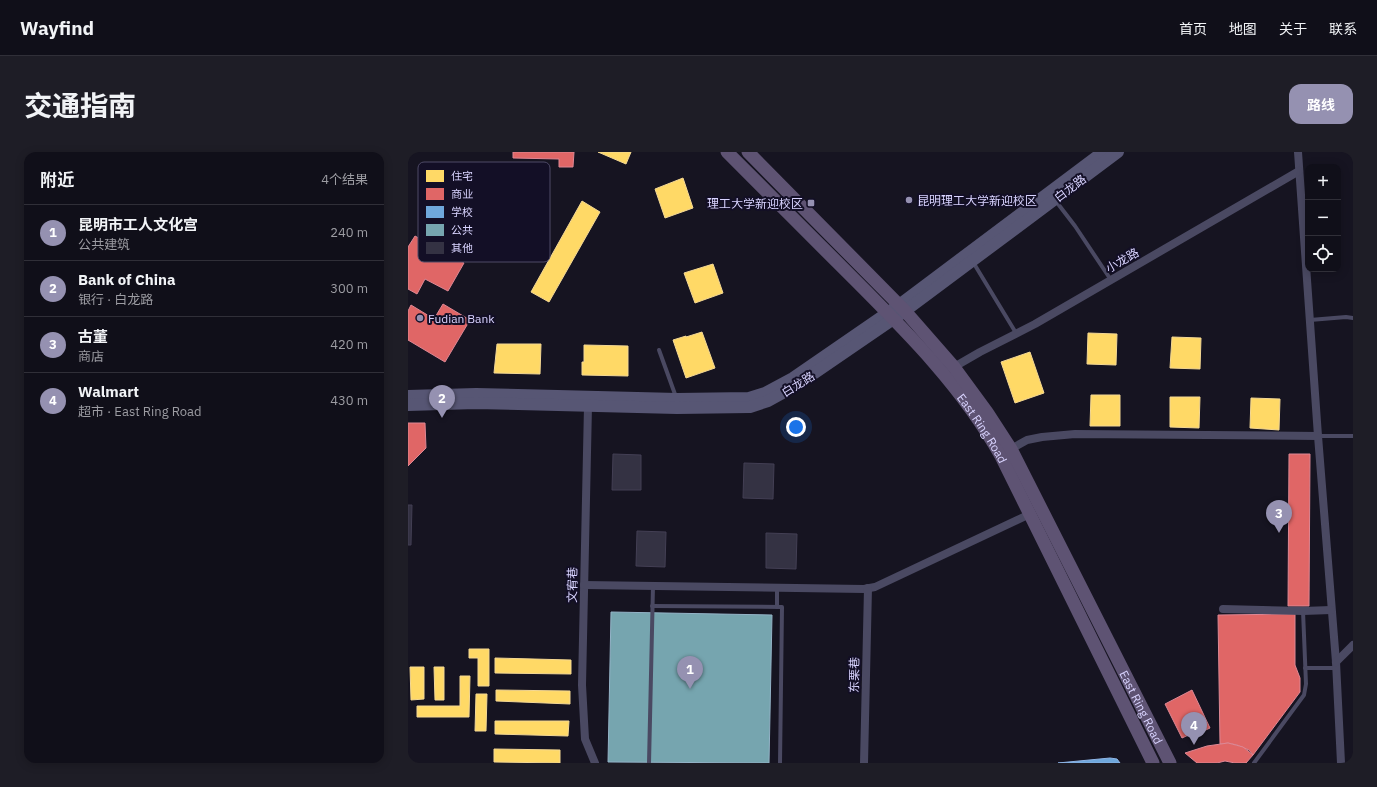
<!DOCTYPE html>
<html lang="zh">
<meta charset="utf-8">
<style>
:root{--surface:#100f19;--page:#1e1d26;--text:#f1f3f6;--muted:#9c9ca2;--line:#302f38;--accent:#9591b1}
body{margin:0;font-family:"IBM Plex Sans","Noto Sans SC",sans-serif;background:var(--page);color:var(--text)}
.controls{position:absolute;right:12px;top:12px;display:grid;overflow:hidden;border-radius:8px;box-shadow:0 2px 10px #0003}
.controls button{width:36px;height:36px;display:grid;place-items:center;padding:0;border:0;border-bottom:1px solid var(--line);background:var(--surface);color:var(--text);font:20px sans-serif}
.you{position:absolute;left:388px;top:275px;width:14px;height:14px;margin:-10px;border:3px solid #fff;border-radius:50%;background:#1a73e8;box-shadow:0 0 0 6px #1a73e833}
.badge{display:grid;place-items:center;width:26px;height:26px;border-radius:50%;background:var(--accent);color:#fff;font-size:13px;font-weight:700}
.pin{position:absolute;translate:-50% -33px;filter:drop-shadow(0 1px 2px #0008)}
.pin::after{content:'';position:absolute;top:21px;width:14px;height:12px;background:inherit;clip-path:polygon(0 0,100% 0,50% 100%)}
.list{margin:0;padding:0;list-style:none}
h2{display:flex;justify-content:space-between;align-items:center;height:52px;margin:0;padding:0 16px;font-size:17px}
h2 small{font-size:13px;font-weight:400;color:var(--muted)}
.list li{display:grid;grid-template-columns:26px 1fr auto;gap:12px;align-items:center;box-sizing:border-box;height:56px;padding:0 16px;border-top:1px solid var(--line)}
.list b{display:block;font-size:15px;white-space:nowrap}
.list p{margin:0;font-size:13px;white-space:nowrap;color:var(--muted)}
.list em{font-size:13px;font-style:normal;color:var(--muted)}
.icon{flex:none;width:22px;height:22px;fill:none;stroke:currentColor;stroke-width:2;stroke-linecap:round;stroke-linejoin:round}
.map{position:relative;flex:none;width:945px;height:611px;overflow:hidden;border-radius:12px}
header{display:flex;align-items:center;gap:24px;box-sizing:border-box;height:56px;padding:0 20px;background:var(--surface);border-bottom:1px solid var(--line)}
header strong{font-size:19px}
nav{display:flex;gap:22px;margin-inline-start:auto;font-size:14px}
.intro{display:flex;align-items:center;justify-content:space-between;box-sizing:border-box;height:96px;padding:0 24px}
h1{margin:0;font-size:28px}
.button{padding:10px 18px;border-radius:12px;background:var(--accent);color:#fff;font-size:14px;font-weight:700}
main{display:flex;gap:24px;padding:0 24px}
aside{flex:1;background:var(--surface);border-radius:12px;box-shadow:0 2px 10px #0003}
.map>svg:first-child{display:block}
</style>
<header>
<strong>Wayfind</strong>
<nav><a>首页</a><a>地图</a><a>关于</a><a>联系</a></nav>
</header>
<div class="intro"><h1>交通指南</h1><a class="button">路线</a></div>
<main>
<aside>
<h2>附近<small>4个结果</small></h2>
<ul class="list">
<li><span class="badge">1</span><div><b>昆明市工人文化宫</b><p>公共建筑</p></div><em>240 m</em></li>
<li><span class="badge">2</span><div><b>Bank of China</b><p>银行 · 白龙路</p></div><em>300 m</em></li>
<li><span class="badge">3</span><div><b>古董</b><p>商店</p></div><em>420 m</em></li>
<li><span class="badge">4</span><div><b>Walmart</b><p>超市 · East Ring Road</p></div><em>430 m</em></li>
</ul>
</aside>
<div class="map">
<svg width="945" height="611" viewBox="0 0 945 611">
<rect width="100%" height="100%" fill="#161421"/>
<g fill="#ffd966" stroke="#f4d894">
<path d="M190,0H223L218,12Z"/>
<path d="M275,26L285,56L257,66L247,37Z"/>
<path d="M174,49L192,60L141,150L123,140Z"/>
<path d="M305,112L315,141L287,151L276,121Z"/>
<path d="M294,180L307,216L278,226L265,188L278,184V185Z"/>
<path d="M680,181L709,182L708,213L679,212Z"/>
<path d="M764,185L793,186L792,217L762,216Z"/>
<path d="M89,192H133L132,222L86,221Z"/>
<path d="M176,193L220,194V224L174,223V210H176Z"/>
<path d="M622,200L636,241L607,251L593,210Z"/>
<path d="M683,243H712V274H682Z"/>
<path d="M762,245H792L791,276L762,275Z"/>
<path d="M843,246L872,247L871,278L842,276Z"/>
<path d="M61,497H81V534H70V506H61Z"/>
<path d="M87,506L163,508V522L87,521Z"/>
<path d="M2,515H16V547L3,548Z"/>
<path d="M26,515H36V548H27Z"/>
<path d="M52,524H62L61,565H9V554H52Z"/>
<path d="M88,538L162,539V552L88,549Z"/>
<path d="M68,542H79L78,579H67Z"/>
<path d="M87,569H161L160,584L87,582Z"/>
<path d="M86,597L152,598V611L86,610Z"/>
</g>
<g fill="#e06666" stroke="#de8794">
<path d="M105,0H166L165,15H151V7L105,6Z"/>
<path d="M7,84L56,111L40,139L17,127L9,142L0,137V95Z"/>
<path d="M35,152L62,168L37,210L0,188V159L3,153L26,167Z"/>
<path d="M0,271H17L18,296L0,314Z"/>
<path d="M881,302H902L901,454H880Z"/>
<path d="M887,462V513L892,526V540L845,603L841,598L829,593L820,591L812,592L810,463Z"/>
<path d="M784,538L802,576L787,583L785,581L774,586L757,552Z"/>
<path d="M820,591L835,595L845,603L838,611H827L817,609L809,611H789L777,601L799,594Z"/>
</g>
<path fill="#6fa8dc" stroke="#8fb5e6" d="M702,606L709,607L712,611H650Z"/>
<path fill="#76a5af" stroke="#94b3c7" d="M203,460L364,463L361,611L200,610Z"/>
<g fill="#343243" stroke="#433f54">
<path d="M205,302L233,303V338H204Z"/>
<path d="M336,311L366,312L365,347L335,346Z"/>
<path d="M0,353H4L3,393H0Z"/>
<path d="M229,379L258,380L257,415L228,414Z"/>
<path d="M358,381L389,382L388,417L358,416Z"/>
</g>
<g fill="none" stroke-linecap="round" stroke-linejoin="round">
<g stroke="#4a4962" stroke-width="4">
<path d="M647,48L667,74L703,128"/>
<path d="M565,110L608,181"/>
<path d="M902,168L938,165L945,166"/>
<path d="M251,198L268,245"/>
<path d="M910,284H945"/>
<path d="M244,454L374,455L372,611"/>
<path d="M369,455V436"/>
<path d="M897,516H928"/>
<path d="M241,611L245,434"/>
<path d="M846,611L896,543L898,532L895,459"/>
</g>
<g stroke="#4a4962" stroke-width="8">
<path d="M890,0L910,284L928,510L933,611"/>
<path d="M546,215L572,200L627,172L891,19"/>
<path d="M180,254L174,533L177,587L187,611"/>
<path d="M603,297L619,288L634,285L667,282L910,284"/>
<path d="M176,433L456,437L467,435L622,362"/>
<path d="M815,457L895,459L923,458"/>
<path d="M928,510L945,493"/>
<path d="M456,611L460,436"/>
</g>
<g stroke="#575674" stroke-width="12">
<path d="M0,244L68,242L269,247L341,246L357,241L385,226L491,153L695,0"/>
<path d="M0,253L68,251L269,256L342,255L360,249L389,233L497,159L710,0"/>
</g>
<g stroke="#5e5373" stroke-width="13">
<path id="s1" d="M319,0C361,42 404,85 446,127C501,182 555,236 593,304L745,611"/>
<path id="s2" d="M340,0L497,159L546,215L579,260L603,297L762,611"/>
</g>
</g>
<g fill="#9591b1" stroke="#130f26" stroke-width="1.5">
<circle cx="501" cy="48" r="4"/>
<rect x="399" y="47" width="8" height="8" rx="2"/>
<circle cx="12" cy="166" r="4"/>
</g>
<g text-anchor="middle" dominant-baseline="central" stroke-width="4" stroke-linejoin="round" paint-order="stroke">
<g font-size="12" fill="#d9d4ff" stroke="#130f26">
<text transform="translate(662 36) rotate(-37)">白龙路</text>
<text transform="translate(714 108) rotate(-30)">小龙路</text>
<text transform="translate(390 232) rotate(-32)">白龙路</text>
<text stroke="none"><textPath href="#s1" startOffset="377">East Ring Road</textPath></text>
<text transform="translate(164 433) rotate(-89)">文宥巷</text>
<text transform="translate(446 523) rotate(-89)">东栗巷</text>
<text stroke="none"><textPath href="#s2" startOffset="687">East Ring Road</textPath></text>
</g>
<g font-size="12" fill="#d9d4ff" stroke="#130f26" text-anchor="start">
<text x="509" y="48">昆明理工大学新迎校区</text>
<text x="395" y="51" text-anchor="end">理工大学新迎校区</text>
<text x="20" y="166">Fudian Bank</text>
</g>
</g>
<rect x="10" y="10" width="132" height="100" rx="6" fill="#130f26" stroke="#4e4a67" stroke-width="1"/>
<rect x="18" y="18" width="18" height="12" fill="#ffd966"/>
<rect x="18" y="36" width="18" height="12" fill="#e06666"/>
<rect x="18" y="54" width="18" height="12" fill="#6fa8dc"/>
<rect x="18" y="72" width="18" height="12" fill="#76a5af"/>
<rect x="18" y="90" width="18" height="12" fill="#343243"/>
<g font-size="11" fill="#d9d4ff">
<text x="43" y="28">住宅</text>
<text x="43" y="46">商业</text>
<text x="43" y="64">学校</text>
<text x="43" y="82">公共</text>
<text x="43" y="100">其他</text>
</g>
</svg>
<div class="controls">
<button>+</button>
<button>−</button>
<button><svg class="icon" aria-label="locate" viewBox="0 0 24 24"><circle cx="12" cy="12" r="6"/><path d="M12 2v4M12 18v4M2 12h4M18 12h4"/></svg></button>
</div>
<div class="you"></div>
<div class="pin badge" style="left:282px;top:537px">1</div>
<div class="pin badge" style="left:34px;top:266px">2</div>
<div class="pin badge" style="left:871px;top:381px">3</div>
<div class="pin badge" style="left:786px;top:593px">4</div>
</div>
</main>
